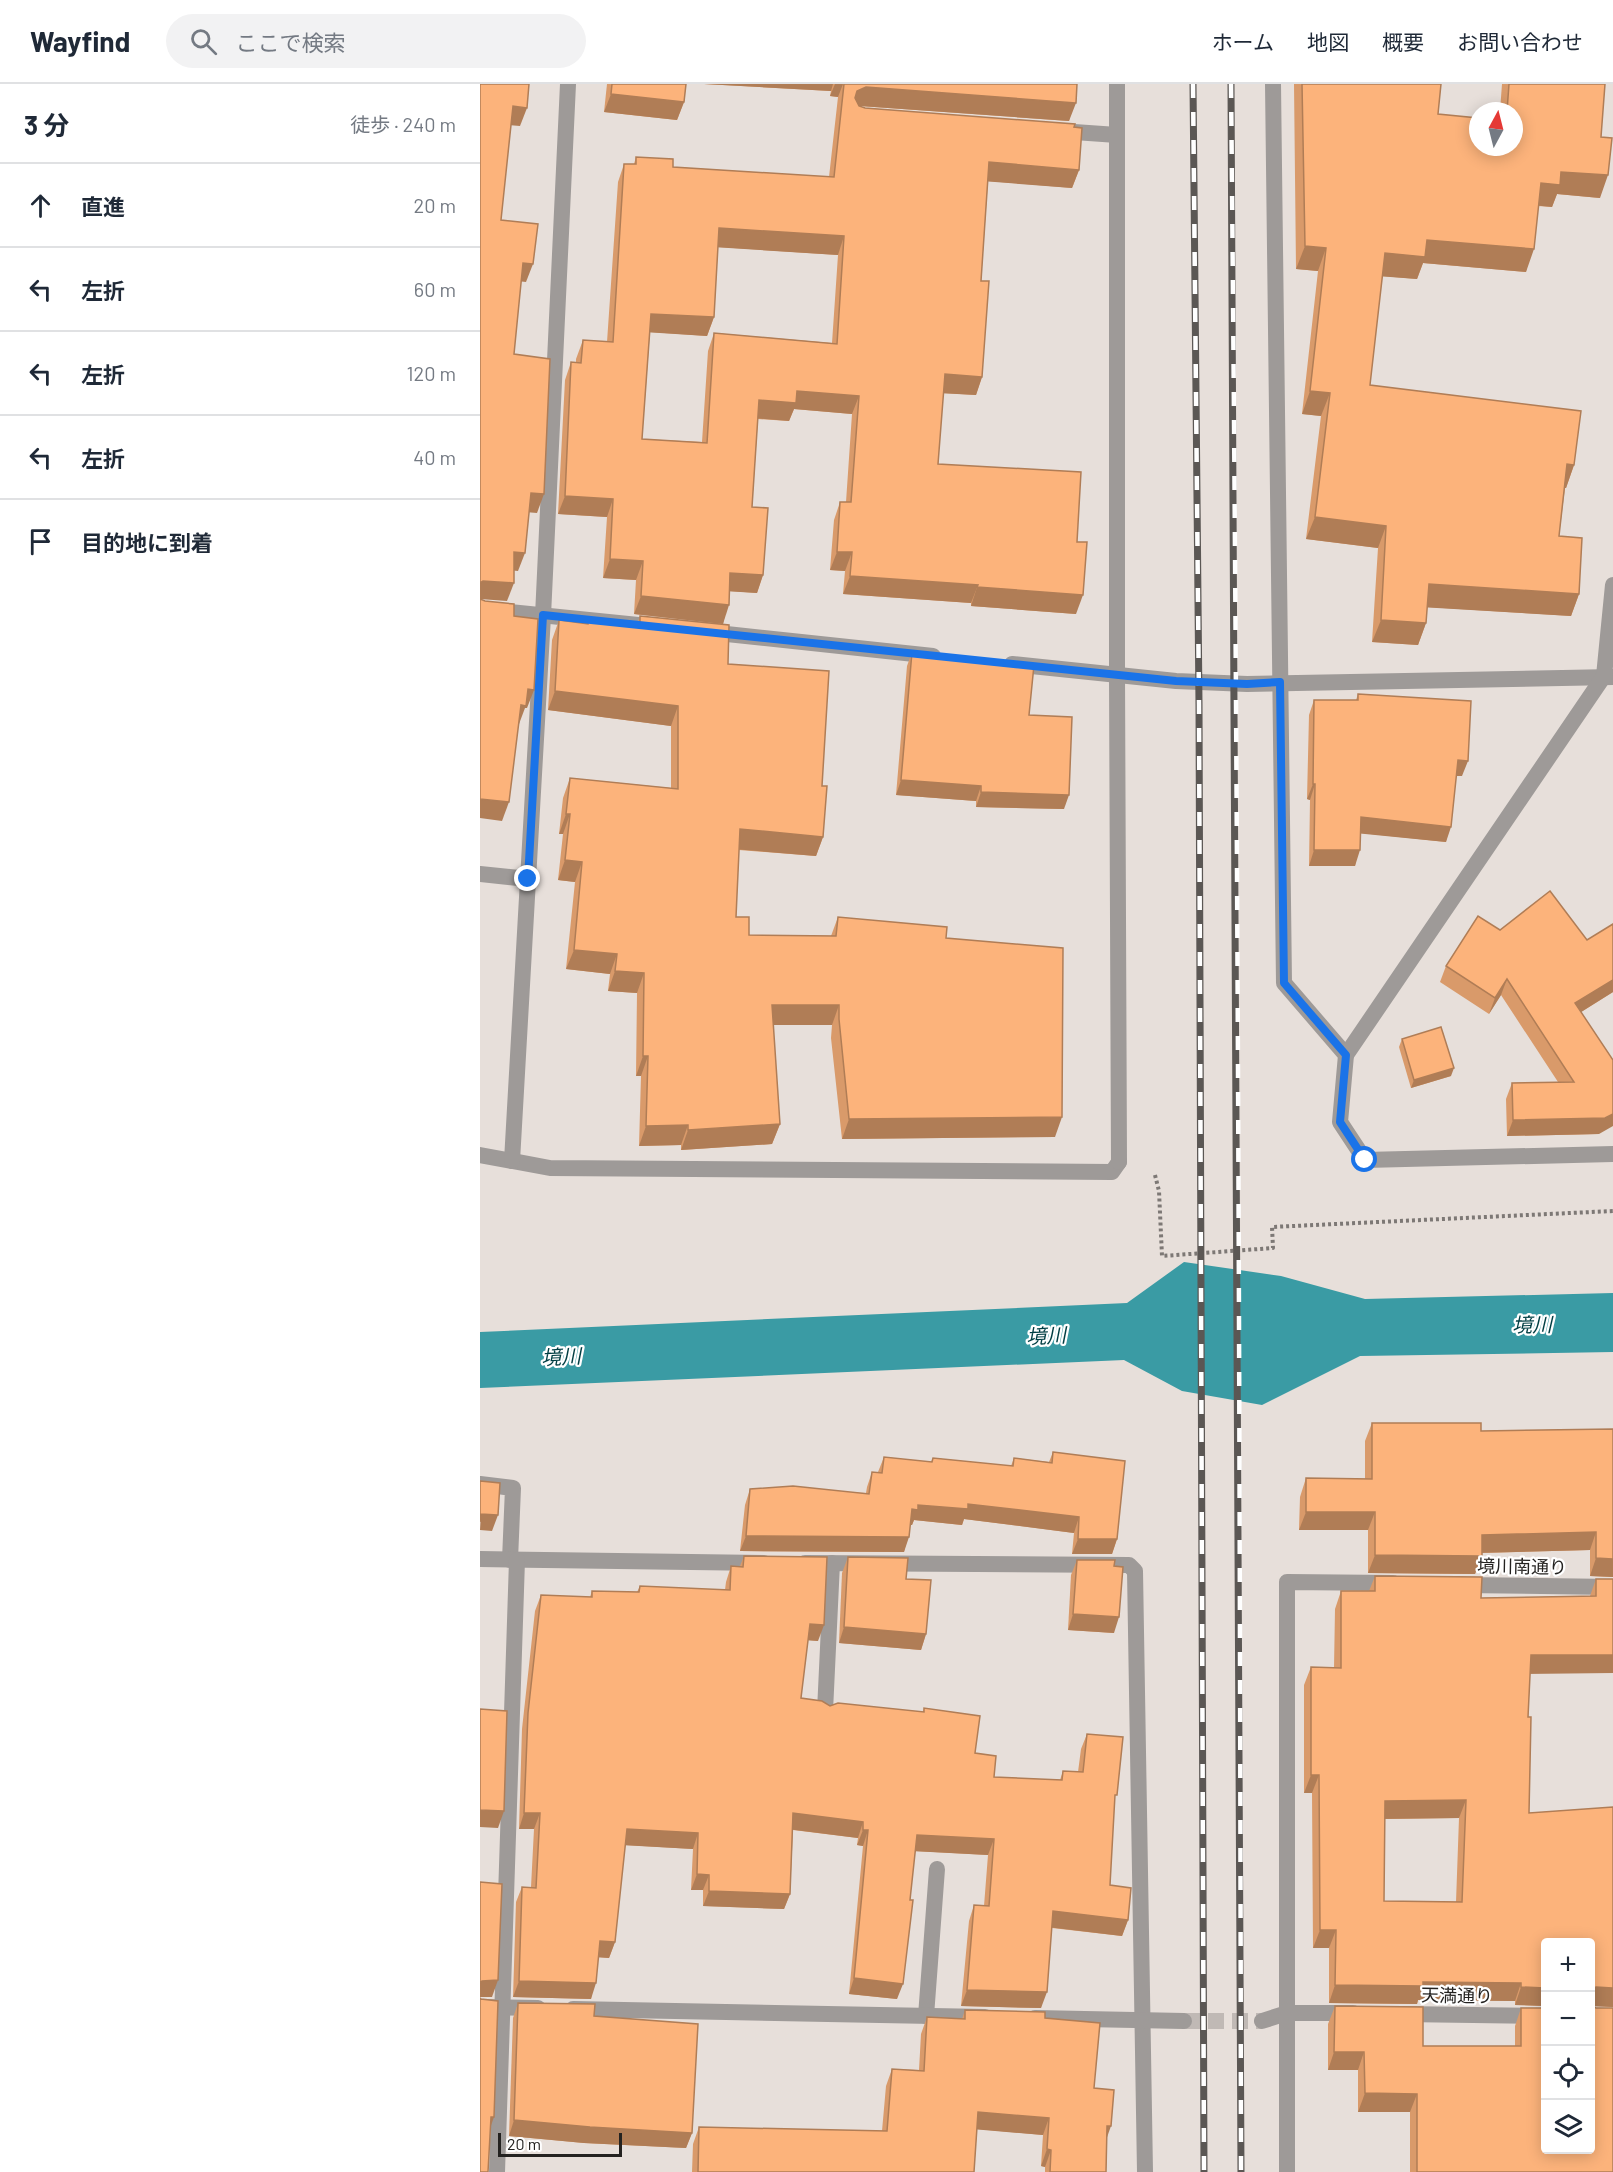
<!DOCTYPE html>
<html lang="ja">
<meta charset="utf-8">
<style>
:root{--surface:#fff;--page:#f2f2f3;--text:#1f2937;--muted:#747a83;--line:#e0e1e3}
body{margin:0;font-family:Barlow,"Noto Sans JP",sans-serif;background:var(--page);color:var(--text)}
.controls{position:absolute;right:18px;bottom:18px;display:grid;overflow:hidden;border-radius:6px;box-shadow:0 3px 15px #0003}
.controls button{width:54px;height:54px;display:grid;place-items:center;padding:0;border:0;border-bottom:2px solid var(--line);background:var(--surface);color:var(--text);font:30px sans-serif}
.compass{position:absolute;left:989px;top:18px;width:54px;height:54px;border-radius:50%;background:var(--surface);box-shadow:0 3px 15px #0003;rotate:7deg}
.scale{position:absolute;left:18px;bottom:15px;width:124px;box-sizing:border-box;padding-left:6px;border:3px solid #242220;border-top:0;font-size:16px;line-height:21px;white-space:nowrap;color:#242220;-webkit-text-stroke:4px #fff;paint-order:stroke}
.stop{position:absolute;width:18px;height:18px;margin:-14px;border:4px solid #1a73e8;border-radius:50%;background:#fff}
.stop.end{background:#1a73e8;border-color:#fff;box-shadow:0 2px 6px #0008}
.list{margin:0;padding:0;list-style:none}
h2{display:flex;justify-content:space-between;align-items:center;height:78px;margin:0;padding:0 24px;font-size:26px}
h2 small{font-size:20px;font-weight:400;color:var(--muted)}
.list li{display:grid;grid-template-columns:39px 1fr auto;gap:18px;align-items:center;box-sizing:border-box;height:84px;padding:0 24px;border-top:2px solid var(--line)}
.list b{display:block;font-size:22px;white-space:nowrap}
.list em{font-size:20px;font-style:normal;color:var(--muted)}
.icon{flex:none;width:33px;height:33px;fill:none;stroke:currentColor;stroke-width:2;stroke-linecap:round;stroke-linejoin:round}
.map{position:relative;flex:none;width:1133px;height:2088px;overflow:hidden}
header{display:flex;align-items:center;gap:36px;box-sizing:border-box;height:84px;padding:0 30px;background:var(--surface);border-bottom:2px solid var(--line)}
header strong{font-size:28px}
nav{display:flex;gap:33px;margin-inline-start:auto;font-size:21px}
.search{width:420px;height:54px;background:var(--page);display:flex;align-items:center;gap:15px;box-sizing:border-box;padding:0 21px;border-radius:33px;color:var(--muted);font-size:22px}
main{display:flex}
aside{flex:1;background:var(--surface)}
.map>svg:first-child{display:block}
</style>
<header>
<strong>Wayfind</strong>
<div class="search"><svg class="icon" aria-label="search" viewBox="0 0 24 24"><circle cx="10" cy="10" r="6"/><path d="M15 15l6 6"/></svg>ここで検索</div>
<nav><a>ホーム</a><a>地図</a><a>概要</a><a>お問い合わせ</a></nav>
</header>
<main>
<aside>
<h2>3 分<small>徒歩 · 240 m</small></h2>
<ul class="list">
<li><svg class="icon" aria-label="ahead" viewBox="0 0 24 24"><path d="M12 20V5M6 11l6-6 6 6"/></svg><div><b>直進</b></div><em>20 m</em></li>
<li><svg class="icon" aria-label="left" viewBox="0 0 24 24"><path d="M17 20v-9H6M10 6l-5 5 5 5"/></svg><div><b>左折</b></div><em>60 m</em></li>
<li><svg class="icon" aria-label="left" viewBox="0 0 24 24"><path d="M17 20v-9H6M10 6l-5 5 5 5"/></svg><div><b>左折</b></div><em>120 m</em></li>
<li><svg class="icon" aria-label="left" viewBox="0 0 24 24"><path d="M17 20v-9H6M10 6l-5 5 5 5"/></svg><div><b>左折</b></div><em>40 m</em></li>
<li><svg class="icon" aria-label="arrive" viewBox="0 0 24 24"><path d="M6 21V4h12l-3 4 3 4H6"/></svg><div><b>目的地に到着</b></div></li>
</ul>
</aside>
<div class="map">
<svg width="1133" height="2088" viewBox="0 0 1133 2088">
<rect width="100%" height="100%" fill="#e7dfda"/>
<path fill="#3a9ba4" d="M704,1178L801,1192L885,1215L1133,1209V1268L880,1272L782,1321L702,1307L644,1276L0,1304V1248L647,1219Z"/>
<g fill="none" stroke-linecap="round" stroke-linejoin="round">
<path stroke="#c0b9b5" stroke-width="16" stroke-dasharray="16 8" stroke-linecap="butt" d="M704,1937H782"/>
<path stroke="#7d7875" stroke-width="4" stroke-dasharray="3 3" stroke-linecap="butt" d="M675,1091L679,1107L682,1172L793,1164L792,1143L1133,1127"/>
<g stroke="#9e9a98" stroke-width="16">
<path d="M580,47L637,51"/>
<path d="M0,790L48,795"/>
<path d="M0,1400L33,1404L30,1476"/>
<path d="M345,1627L352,1479"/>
<path d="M446,1932L457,1785"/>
</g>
<g stroke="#9e9a98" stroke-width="16">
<path d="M793,0L804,899L866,971L860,1038L885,1076L1133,1070"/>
<path d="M0,525L178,543"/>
<path d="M228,548L453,572"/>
<path d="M532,580L696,597L767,600L1133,593"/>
<path d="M0,1071L70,1084L632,1088L639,1078"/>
<path d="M0,1475L284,1479"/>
<path d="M325,1479L649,1481L655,1487L665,2088"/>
<path d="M981,1501L1133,1503"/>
<path d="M0,1923L58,1924"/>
<path d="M93,1925L505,1933"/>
<path d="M922,1930L1066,1932"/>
<path d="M555,1934L704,1937"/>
<path d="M782,1937L807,1929H873"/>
<path d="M17,2088L37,1476"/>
<path d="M807,2088V1498L913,1499"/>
</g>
<g stroke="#9e9a98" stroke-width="16">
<path d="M637,0V591L639,1078"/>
<path d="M866,971L1124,592L1133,501"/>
<path d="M32,1077L63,532L88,0"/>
</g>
<defs>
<g id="rail">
<path d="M713,0L719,620L724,2088"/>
<path d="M751,0C758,696 760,1392 761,2088"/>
</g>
</defs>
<use href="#rail" stroke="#5b5754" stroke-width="7"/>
<use href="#rail" stroke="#fff" stroke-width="4.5" stroke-dasharray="14" stroke-linecap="butt"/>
</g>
<g fill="#d99a6a" fill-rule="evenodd">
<path d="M127,0H206L204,18L197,36L124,28Z"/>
<path d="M224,0H597L589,37L379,22L599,86L592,104L508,97L501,197L502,293L496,311L463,309L458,380L597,458L596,530L491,522V519L363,510L365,487L350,486L354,436L360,418H366L372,330L314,325L309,337L278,335L272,423L283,491L277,509L250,507L243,540L154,530L156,496L123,494L127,433L78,430L85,296L91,278H96V275L103,256L127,258L138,98L144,80H154L156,73L193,83L349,93L358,13L350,12L351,7ZM238,163L358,171L352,259L234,249L228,267L222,358L162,355L170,248L227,252L234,233Z"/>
<path d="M814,0H961L958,30L1034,63V27H1020L1022,0H1125L1121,53L1120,114L1077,110L1072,123L1058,122L1046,188L943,179L937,195L902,192L890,301L1094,381L1086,404H1085L1079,452L1099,510L1091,532L947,523L946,539L938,561L892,558L898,464L826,455L841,332L822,330L838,187L816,185Z"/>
<path d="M160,532L248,580L342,702L343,753L336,772L259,766L256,833L269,851L351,852L358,833L466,854L575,1053L362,1055L351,954L352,941H293L300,1040L292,1060L201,1066V1061L159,1062L161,992H156L157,909L128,907L130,890L86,885L95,798L78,796L83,750H79L83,714L90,694L191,704V642L68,626L72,556L79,536L107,540L108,537L156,543Z"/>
<path d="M432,568L549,631L584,725L496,723V717L416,711L427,582Z"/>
<path d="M878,610L982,692H976L966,758L881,749L875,782H829L830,716L827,715L829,631L834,616H876Z"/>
<path d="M1020,846L1107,856L1133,908L1101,928L1119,1050L1027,1052L1026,1015L1032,999L1078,998L1021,911L1009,930L960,898L966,882Z"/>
<path d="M922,955L971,992L931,1004L919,963Z"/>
<path d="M892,1339L1001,1347L1133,1345V1493L1110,1492V1466L1002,1469V1472L995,1490L888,1489V1446H819L820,1413L826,1394L885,1395V1357Z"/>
<path d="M573,1368L637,1455L632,1470H592L594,1449L484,1435L482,1441L434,1436L432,1441H430L424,1468L260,1467L265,1421L270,1405L386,1409L387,1403L392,1388H398L404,1373L451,1378L453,1374L531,1382L534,1374L569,1378Z"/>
<path d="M264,1472L338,1557L328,1556L321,1614L350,1622L443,1628L444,1624L495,1669L514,1693L580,1696L583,1687L598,1688L601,1665L607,1650L634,1721L630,1801L648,1836L642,1852L572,1844L561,1924L481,1922L489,1837L494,1821L504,1822L508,1771L435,1767L417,1915L369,1910L383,1762L377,1761L378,1754L313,1746L310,1810L304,1825L223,1822V1806H211L213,1765L145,1761L135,1858L129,1874L118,1873L111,1915L33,1913L36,1818L42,1803H51L54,1745H39L42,1645L55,1527L61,1511L110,1513L112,1507L157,1508L160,1502L245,1506L246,1498L251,1482H260Z"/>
<path d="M368,1473L426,1495L446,1550L441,1566L359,1559L362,1489Z"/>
<path d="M597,1476L634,1482V1549L588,1546L591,1491Z"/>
<path d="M895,1492L1002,1493L1001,1514L1110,1512L1116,1495H1133V1589H1050L1048,1633H1051L1049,1729L1133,1723V1923L1112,1922L1116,1924H1133V2088H930V2028H878V1986H848V1940L855,1922L943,1923V1962H1035V1942L1041,1924H1065V2066H1110V1858H1065V1922L1035,1921V1917L938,1916L937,1920L849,1919V1864H833L832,1709H824V1601L831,1583L854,1584L855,1525L861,1507H889ZM979,1734L976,1818L904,1817V1735Z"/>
<path d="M38,1919L114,1932L212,2049L206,2064L104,2059L29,2052L33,1934Z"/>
<path d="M485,1926L565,1934L614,2004L627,2053L626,2088H565V2083L561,2082L563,2051L497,2045L494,2088H212L213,2060L219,2043L402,2047L406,2002L412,1985L439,1986L441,1950L447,1933L482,1935Z"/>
</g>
<g fill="#b07d56">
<path d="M224,0H353L351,7Z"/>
<path d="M355,0H363L358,13L350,12Z"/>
<path d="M386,3L596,19L589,37L380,22L371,26L377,7Z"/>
<path d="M131,10L204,18L197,36L124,28Z"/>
<path d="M33,22L47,24L40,42L27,41Z"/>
<path d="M509,78L599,86L592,104L502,97Z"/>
<path d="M1081,88L1128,91L1120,114L1077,110L1072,123L1052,121L1061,99Z"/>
<path d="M239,144L364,152L358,171L233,163Z"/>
<path d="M947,156L1054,165L1046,188L943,179L937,195L897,192L905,169Z"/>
<path d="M825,162L846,164L838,187L816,185Z"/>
<path d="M43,179L53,180L46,198L37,197Z"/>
<path d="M171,230L234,233L227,252L164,248Z"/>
<path d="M465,290L502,293L496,311L458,309Z"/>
<path d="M317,307L379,312L372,330L314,325L309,337L273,334L279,316Z"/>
<path d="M830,307L850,309L841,332L822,330Z"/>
<path d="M1087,380L1094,381L1086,404L1079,403Z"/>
<path d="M51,409L64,410L57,429L45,428Z"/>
<path d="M85,412L133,415L127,433L78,430Z"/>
<path d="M835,433L906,442L898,464L826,455Z"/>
<path d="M34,468L45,469L38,487L28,486Z"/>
<path d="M357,468H372L365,487L350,486Z"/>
<path d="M130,475L163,477L156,496L123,494Z"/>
<path d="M250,489L283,491L277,509L244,507Z"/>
<path d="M370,492L498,501L491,519L363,510Z"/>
<path d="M3,497L34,499L27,517L0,515V499Z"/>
<path d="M949,500L1099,510L1091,532L940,523Z"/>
<path d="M497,503L603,511L596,530L491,522Z"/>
<path d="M161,512L249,521L243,540L154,530Z"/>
<path d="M901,536L946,539L938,561L892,558Z"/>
<path d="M48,605L54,606L47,624H45L39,640H34Z"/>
<path d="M75,607L198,622L191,642L68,626Z"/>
<path d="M978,676L988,677L982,692H972Z"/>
<path d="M421,696L501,702L496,717L416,711Z"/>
<path d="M833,700H835L830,716L827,715Z"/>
<path d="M501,708L589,711L584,725L496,723Z"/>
<path d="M0,715L29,718L22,737L0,734Z"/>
<path d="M86,730H90L83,750H79Z"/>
<path d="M881,733L971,743L966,758L875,749Z"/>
<path d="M260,745L343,753L336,772L253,765Z"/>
<path d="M834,766H880L875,782H829Z"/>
<path d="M85,776L102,778L95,798L78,796Z"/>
<path d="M94,866L137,870L130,890L86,885Z"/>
<path d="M135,887L164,889L157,909L128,907Z"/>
<path d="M1027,895L1021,911L1009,930L1015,914Z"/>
<path d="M1133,896V908L1090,935L1095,919Z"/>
<path d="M292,921H359L352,941H285Z"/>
<path d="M163,972H168L161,992H156Z"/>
<path d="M974,984L971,992L931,1004L934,996Z"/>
<path d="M1133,1030V1042L1119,1050L1027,1052L1033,1036Z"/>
<path d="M582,1033L575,1053L362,1055L369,1035Z"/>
<path d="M300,1040L292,1060L201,1066L208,1046Z"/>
<path d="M208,1041L201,1061L159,1062L166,1042Z"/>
<path d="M488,1420L599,1433L594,1449L484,1435L482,1441L434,1436L432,1441H426L432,1425L438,1421Z"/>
<path d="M826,1428H895L888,1446H819Z"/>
<path d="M1,1430L18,1431L12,1447L0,1446Z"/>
<path d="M1116,1448L1110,1466L995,1469L1002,1451Z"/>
<path d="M266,1452L429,1453L424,1468L260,1467Z"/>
<path d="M598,1455H637L632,1470H592Z"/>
<path d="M895,1471L1002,1472L995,1490L888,1489Z"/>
<path d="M1116,1474L1133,1475V1493L1110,1492Z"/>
<path d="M593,1530L639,1533L634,1549L588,1546Z"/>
<path d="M330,1540L344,1541L338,1557L324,1556Z"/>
<path d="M364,1543L446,1550L441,1566L359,1559Z"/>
<path d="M1051,1571H1133V1589L1044,1590Z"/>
<path d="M831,1691H839L832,1709H824Z"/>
<path d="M986,1716L979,1734L898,1735L905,1717Z"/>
<path d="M0,1726L24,1727L18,1744L0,1743Z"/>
<path d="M44,1729H60L54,1745H39Z"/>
<path d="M313,1729L383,1738L378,1754L307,1745Z"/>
<path d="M147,1745L218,1749L213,1765L141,1761Z"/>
<path d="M383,1746H388L383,1762L377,1761Z"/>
<path d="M437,1751L514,1755L508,1771L431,1767Z"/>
<path d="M217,1790L229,1791L223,1806H211Z"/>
<path d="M229,1807L310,1810L304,1825L223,1822Z"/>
<path d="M573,1827L648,1836L642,1852L567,1843Z"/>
<path d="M840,1846H856L849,1864H833Z"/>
<path d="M120,1857L135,1858L129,1874L114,1873Z"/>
<path d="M374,1894L423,1900L417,1915L369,1910Z"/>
<path d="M18,1896L12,1913H0V1899L2,1897Z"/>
<path d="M39,1897L116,1899L111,1915L33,1913Z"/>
<path d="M943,1898L1041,1899L1035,1917L938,1916L937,1920L849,1919L855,1901Z"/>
<path d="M1041,1903L1065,1904V1922L1035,1921Z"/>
<path d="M1116,1903L1133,1904V1923L1110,1922V1907Z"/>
<path d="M487,1906L567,1908L561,1924L481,1922Z"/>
<path d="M854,1968H884L878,1986H848Z"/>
<path d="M885,2009L937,2010L930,2028H878Z"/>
<path d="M498,2028L569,2034L563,2051L492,2045Z"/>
<path d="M11,2033H14L8,2050Z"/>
<path d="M34,2036L212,2049L206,2064L104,2059L29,2052Z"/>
<path d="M627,2042H631L625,2059Z"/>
<path d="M567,2065L571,2066L565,2083L561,2082Z"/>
</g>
<g fill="#fcb37b" stroke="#b07d56" stroke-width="1.5" fill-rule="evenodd">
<path d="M0,0H49L47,24L33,22L21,136L58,140L53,180L43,179L34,270L70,275L64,410L51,409L45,469L34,468V499L3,497L0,499Z"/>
<path d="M132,0H206L204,18L131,10Z"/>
<path d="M364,0H597L596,19L386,3L377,7L375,14L379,22L385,24L595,40L594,43L602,44L599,86L509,78L501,197H509L502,293L465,290L458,380L601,388L597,458H607L603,511L497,503L498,501L370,492L372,468H357L360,418H371L379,312L317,307L316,319L279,316L272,423L288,424L283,491L250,489L249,521L161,512L163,477L130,475L133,415L85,412L91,278L101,279L103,256L133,258L144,80H156V73L193,75V83L354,93ZM239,144L364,152L357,260L234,249L227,359L162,355L171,230L234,233Z"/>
<path d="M822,0H961L958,30L998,34V63H1034V27H1027L1029,0H1125L1121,53L1132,54L1128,91L1081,88L1080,101L1061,99L1054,165L947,156L945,173L905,169L890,301L1101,327L1094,381L1087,380L1079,452L1102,454L1099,510L949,500L946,539L901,536L906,442L835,433L850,309L830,307L846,164L825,162Z"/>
<path d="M0,515L5,517L34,520V532L58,535L54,606L48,605L46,622L41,621L29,718L0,715Z"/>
<path d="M160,532L249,541L248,580L349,587L342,702H347L343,753L260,745L256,833H269V851L356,852L358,833L467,843L466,854L583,864L582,1033L369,1035L359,935V921H292L300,1040L208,1046V1041L166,1042L168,972H163L164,889L135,887L137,870L94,866L102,778L85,776L90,730H86L90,694L198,705V622L75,607L79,536L108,540V537L160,543Z"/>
<path d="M432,568L554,581L549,631L592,633L589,711L501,708V702L421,696Z"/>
<path d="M878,610L991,617L988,677L978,676L971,743L881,733L880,766H834L835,700H833L834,616H878Z"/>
<path d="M1070,807L1107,856L1133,840V896L1095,919L1133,976V1030L1125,1034L1033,1036L1032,999L1094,998L1027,895L1015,914L966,882L998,832L1020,846Z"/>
<path d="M961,943L974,984L934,996L922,955Z"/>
<path d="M892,1339H1001V1347L1133,1345V1475L1116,1474V1448L1002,1451V1472L895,1471V1428H826V1394L892,1395Z"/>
<path d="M573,1368L645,1377L637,1455H598L599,1433L488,1420V1425L438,1421V1426L432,1425L429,1453L266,1452L270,1405L313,1402L389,1410L392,1388L402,1389L404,1373L452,1378L453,1374L533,1382L534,1374L572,1379Z"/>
<path d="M0,1397L20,1399L18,1431L1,1430L0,1438Z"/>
<path d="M264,1472L347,1473L344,1541L330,1540L321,1614L342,1617L350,1622L358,1619L444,1628V1624L500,1632L495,1669L516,1672L514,1693L582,1696L583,1687L603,1688L607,1650L643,1653L637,1711H635L630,1801L651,1804L648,1836L573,1827L567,1908L487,1906L494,1821L509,1822L514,1755L437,1751L430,1816H433L423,1900L374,1894L388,1746H383V1738L313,1729L310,1810L229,1807V1791L217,1790L218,1749L147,1745L135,1858L120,1857L116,1899L39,1897L42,1803L56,1804L60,1729H44L48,1629L61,1511L112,1513V1507L159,1508L160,1502L250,1506L251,1482L263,1483Z"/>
<path d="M368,1473L428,1474L426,1495L451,1496L446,1550L364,1543Z"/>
<path d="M597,1476H635L634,1482L643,1483L639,1533L593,1530Z"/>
<path d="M895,1492L1002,1493L1001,1514L1116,1512V1495H1133V1571H1051L1048,1633H1051L1049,1729L1133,1723V1904L1116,1903L1110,1907V1858H1065V1904L1041,1903V1899L943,1898V1902L855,1901L856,1846H840L839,1691H831V1583L861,1584V1507H895ZM986,1716L982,1818L904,1817L905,1717Z"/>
<path d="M0,1625L27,1627L24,1727L0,1726Z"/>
<path d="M0,1798L22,1800L18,1896L2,1897L0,1899Z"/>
<path d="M0,1914L1,1915L18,1917L14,2033H11L8,2088H0Z"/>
<path d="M38,1919L115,1920L114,1932L218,1940L212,2049L110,2043L34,2036Z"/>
<path d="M1110,1921L1116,1924H1133V2088H937V2010L885,2009L884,1968H854L855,1922L943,1923V1962H1041V1924H1065V2066H1110Z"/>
<path d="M485,1926L565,1928V1934L620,1939L614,2004L634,2006L631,2042H627L626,2088H570L571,2066L567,2065L569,2034L498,2028L494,2088H218L219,2043L407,2047L412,1985L444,1987L447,1933L485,1935Z"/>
</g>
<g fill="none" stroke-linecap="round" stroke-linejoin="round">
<path stroke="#1a73e8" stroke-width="8" d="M48,795L63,531L696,597L767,600L800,598L804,899L866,971L860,1038L885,1076"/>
</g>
<g text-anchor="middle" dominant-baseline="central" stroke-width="4.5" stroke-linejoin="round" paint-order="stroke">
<g font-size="18" fill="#242220" stroke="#fff">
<text transform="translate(1042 1482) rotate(1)">境川南通り</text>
<text transform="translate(977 1911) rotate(1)">天満通り</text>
</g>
<g font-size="20" font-style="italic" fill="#003e43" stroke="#fff">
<text transform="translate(1052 1240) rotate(-1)">境川</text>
<text transform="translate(566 1251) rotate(-3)">境川</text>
<text transform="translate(81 1272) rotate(-3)">境川</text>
</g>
</g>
</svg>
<div class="controls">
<button>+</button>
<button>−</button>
<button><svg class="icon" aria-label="locate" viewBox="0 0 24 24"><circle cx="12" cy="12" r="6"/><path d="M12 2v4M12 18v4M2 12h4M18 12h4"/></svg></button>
<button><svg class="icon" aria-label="layers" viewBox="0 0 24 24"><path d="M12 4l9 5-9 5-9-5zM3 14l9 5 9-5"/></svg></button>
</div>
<svg class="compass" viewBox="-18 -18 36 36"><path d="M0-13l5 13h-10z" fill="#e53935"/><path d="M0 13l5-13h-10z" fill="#747a83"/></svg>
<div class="scale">20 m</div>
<div class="stop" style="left:885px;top:1076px"></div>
<div class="stop end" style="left:48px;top:795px"></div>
</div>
</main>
